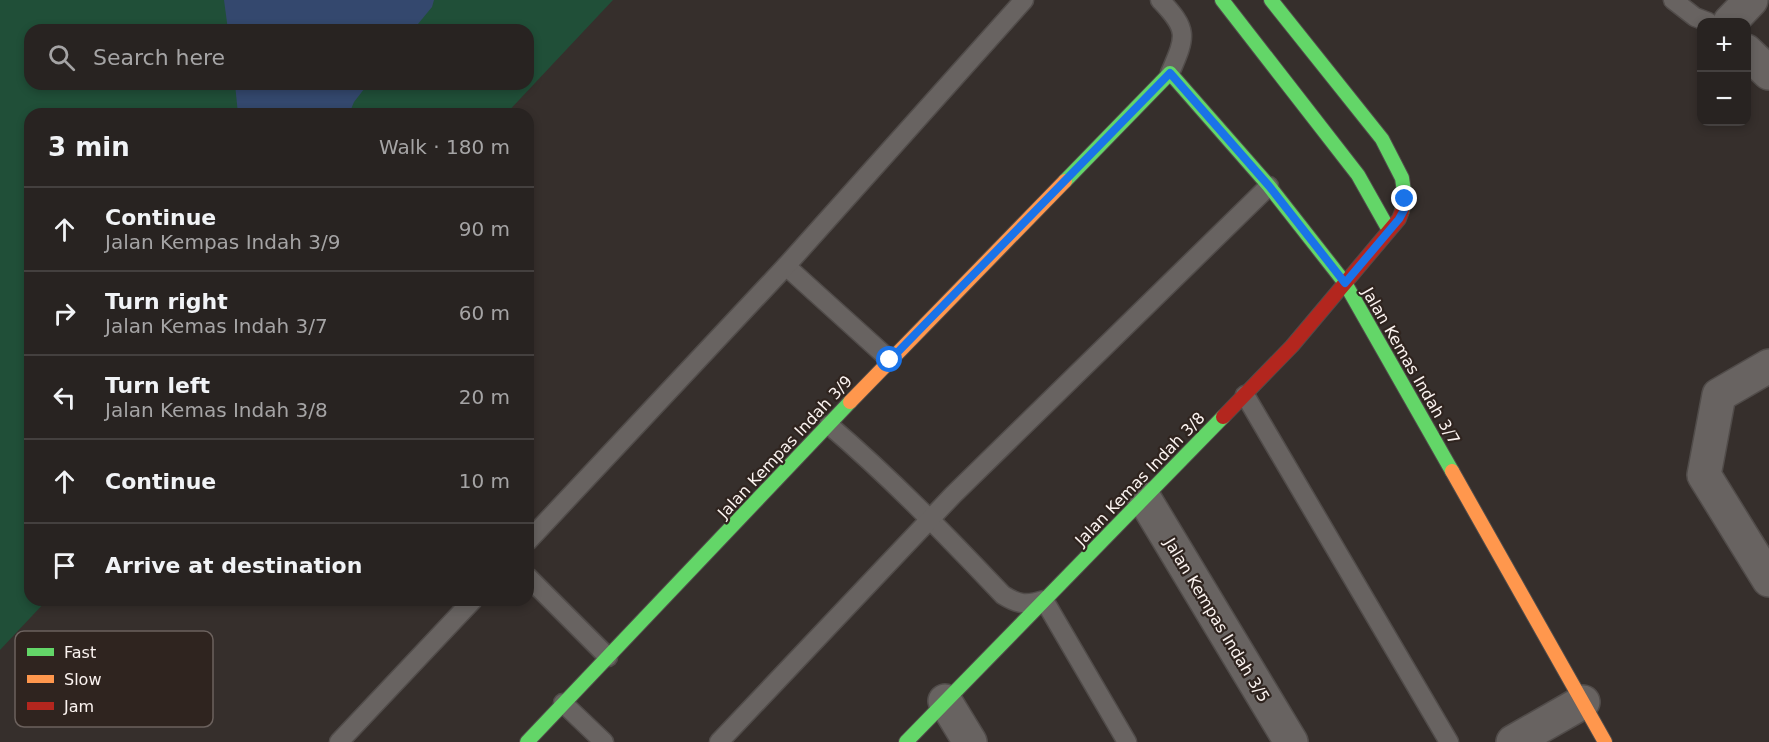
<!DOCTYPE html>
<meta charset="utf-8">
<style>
:root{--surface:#282321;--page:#302b2a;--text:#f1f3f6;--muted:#a5a4a5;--line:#44403f}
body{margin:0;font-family:"DejaVu Sans",sans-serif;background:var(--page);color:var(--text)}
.controls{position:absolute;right:18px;top:18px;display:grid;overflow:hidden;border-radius:12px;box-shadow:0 3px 9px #0003}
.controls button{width:54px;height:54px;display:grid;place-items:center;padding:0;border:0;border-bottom:2px solid var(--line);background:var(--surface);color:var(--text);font:30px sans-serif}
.stop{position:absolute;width:18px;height:18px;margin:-14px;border:4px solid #1a73e8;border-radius:50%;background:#fff}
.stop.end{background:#1a73e8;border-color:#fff;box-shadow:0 2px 6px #0008}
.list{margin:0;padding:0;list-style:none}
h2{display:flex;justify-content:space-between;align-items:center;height:78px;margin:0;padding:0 24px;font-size:26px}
h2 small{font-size:20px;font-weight:400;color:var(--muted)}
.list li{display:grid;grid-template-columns:39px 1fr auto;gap:18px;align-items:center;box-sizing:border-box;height:84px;padding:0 24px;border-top:2px solid var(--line)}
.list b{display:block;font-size:22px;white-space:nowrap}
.list p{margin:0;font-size:20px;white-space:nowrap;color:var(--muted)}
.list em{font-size:20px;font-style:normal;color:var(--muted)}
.icon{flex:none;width:33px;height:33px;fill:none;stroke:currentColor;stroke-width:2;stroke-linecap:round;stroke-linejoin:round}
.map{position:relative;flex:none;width:1769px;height:742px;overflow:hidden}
.search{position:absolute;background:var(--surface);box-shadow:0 3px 9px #0003;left:24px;top:24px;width:510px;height:66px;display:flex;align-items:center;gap:15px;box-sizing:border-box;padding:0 21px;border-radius:18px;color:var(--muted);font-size:22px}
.panel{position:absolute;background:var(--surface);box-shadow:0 3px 9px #0003;left:24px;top:108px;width:510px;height:498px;border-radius:18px}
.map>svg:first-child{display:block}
</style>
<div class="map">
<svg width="1769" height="742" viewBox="0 0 1769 742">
<rect width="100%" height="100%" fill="#362f2c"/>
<path fill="#204f38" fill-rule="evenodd" d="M0,0H613L506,114H30V600H47L0,650ZM30,30H528V84H30Z"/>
<g fill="#34486e">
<path d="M224,0H434L432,7L413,30H228Z"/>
<path d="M235,84H368L354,102L349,114H238Z"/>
</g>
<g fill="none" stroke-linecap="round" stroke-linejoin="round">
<defs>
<g id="lane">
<path d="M1160,0C1189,30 1186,36 1170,73"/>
<path d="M1673,0L1695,17L1708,22"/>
<path d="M786,266L890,360"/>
<path d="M1245,395L1449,742"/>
<path d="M829,425C891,478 947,536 1003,595C1019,605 1027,605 1044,600L1127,742"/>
<path d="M528,541L786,266L1024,0"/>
<path d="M528,577L608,657"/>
<path d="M563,703L604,742"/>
<path d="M339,742L473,600"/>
<path d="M719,742L953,495L1269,186"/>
</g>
<g id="street">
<path d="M1730,22L1751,0"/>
<path d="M1746,51L1769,73"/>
<path d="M1769,366L1719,395L1704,475L1769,580"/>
<path d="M1144,498L1291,742"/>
<path d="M945,701L970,742"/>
<path d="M1513,742L1583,702"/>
</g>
<g id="fast">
<path d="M1222,0L1358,175L1389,230"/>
<path d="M1271,0L1382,139L1402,178L1405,198L1402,211"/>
<path d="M1065,181L1170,73L1269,186L1345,283L1452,471"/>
<path d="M527,742L850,402"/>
<path d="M906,742L1223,417"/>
</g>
<g id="slow">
<path d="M850,402L1065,181"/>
<path d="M1452,471L1605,742"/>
</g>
<path id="jam" d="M1223,417L1292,346L1399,219L1402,211"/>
</defs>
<use href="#lane" stroke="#514c4a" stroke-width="21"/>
<use href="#street" stroke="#514c4a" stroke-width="36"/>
<use href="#fast" stroke="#514c4a" stroke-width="16"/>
<use href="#slow" stroke="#514c4a" stroke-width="16"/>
<use href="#jam" stroke="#514c4a" stroke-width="16"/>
<use href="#lane" stroke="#686361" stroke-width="18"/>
<use href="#street" stroke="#686361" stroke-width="33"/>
<use href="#fast" stroke="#63d668" stroke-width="14"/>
<use href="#slow" stroke="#ff974d" stroke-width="14"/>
<use href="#jam" stroke="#b3261e" stroke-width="14"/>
</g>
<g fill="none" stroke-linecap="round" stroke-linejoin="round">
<path stroke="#1a73e8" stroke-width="8" d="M890,360L1170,73L1269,186L1345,283L1399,219L1405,208V199"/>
</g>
<g text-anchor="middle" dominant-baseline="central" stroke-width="4.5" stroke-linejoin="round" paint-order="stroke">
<g font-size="16" fill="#fbf3f0" stroke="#2f241f">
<text transform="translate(1411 366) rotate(60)">Jalan Kemas Indah 3/7</text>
<text transform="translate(785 447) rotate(-47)">Jalan Kempas Indah 3/9</text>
<text transform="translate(1140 479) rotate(-46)">Jalan Kemas Indah 3/8</text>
<text transform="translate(1217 620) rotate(59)">Jalan Kempas Indah 3/5</text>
</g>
</g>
<rect x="15" y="631" width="198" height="96" rx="9" fill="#2f241f" stroke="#6c625e" stroke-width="1.5"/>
<rect x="27" y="648" width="27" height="8" fill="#63d668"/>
<rect x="27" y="675" width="27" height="8" fill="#ff974d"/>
<rect x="27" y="702" width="27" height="8" fill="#b3261e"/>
<g font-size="16" fill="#fbf3f0">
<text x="64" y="658">Fast</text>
<text x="64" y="685">Slow</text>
<text x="64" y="712">Jam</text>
</g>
</svg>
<div class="controls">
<button>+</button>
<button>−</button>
</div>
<div class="stop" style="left:890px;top:360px"></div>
<div class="stop end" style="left:1405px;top:199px"></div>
<div class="search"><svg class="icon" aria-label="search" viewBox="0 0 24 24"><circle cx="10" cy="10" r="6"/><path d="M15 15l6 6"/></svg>Search here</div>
<section class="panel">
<h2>3 min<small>Walk · 180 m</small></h2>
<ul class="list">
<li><svg class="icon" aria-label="ahead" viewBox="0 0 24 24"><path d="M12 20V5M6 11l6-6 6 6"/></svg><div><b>Continue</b><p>Jalan Kempas Indah 3/9</p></div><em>90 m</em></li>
<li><svg class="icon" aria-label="right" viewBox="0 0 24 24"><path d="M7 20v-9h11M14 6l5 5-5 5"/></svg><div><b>Turn right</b><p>Jalan Kemas Indah 3/7</p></div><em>60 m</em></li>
<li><svg class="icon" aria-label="left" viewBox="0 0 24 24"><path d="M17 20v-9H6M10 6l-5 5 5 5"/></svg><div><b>Turn left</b><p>Jalan Kemas Indah 3/8</p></div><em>20 m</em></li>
<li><svg class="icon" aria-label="ahead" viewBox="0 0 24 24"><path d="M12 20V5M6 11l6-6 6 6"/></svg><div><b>Continue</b></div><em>10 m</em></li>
<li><svg class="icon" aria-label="arrive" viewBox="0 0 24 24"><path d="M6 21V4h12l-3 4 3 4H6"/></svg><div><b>Arrive at destination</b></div></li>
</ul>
</section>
</div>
